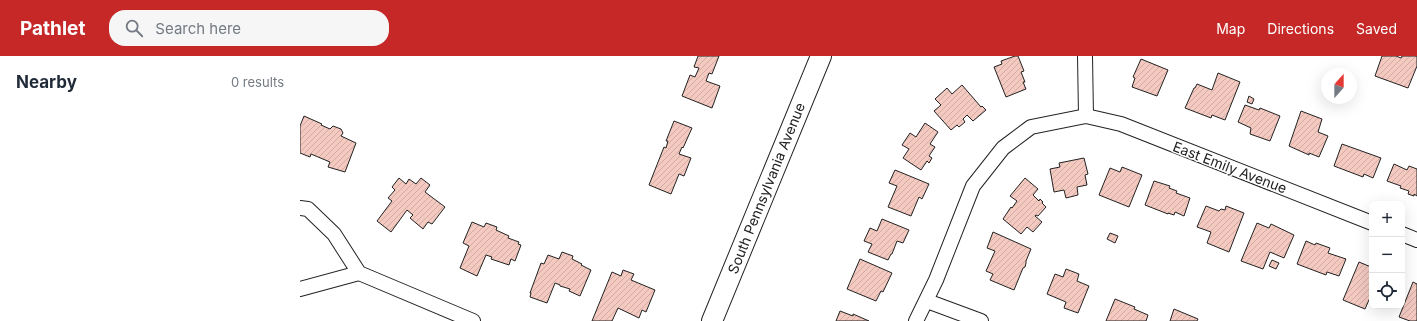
<!DOCTYPE html>
<meta charset="utf-8">
<style>
:root{--surface:#fff;--page:#f6f6f7;--text:#1f2937;--muted:#747a83;--line:#e0e1e3;--accent:#c62828}
body{margin:0;font-family:Inter,sans-serif;background:var(--page);color:var(--text)}
.controls{position:absolute;right:12px;bottom:12px;display:grid;overflow:hidden;border-radius:8px;box-shadow:0 4px 16px #0002}
.controls button{width:36px;height:36px;display:grid;place-items:center;padding:0;border:0;border-bottom:1px solid var(--line);background:var(--surface);color:var(--text);font:20px sans-serif}
.compass{position:absolute;left:1021px;top:12px;width:36px;height:36px;border-radius:50%;background:var(--surface);box-shadow:0 4px 16px #0002;rotate:21deg}
.list{margin:0;padding:0;list-style:none}
h2{display:flex;justify-content:space-between;align-items:center;height:52px;margin:0;padding:0 16px;font-size:17px}
h2 small{font-size:13px;font-weight:400;color:var(--muted)}
.icon{flex:none;width:22px;height:22px;fill:none;stroke:currentColor;stroke-width:2;stroke-linecap:round;stroke-linejoin:round}
.map{position:relative;flex:none;width:1117px;height:265px;overflow:hidden}
header{display:flex;align-items:center;gap:24px;box-sizing:border-box;height:56px;padding:0 20px;background:var(--accent);color:#fff}
header strong{font-size:19px}
nav{display:flex;gap:22px;margin-inline-start:auto;font-size:14px}
.search{width:280px;height:36px;background:var(--page);display:flex;align-items:center;gap:10px;box-sizing:border-box;padding:0 14px;border-radius:16px;color:var(--muted);font-size:15px}
main{display:flex}
aside{flex:1;background:var(--surface)}
.map>svg:first-child{display:block}
</style>
<header>
<strong>Pathlet</strong>
<div class="search"><svg class="icon" aria-label="search" viewBox="0 0 24 24"><circle cx="10" cy="10" r="6"/><path d="M15 15l6 6"/></svg>Search here</div>
<nav><a>Map</a><a>Directions</a><a>Saved</a></nav>
</header>
<main>
<aside>
<h2>Nearby<small>0 results</small></h2>
<ul class="list">
</ul>
</aside>
<div class="map">
<svg width="1117" height="265" viewBox="0 0 1117 265">
<defs>
<pattern id="building-hatch" width="6" height="6" patternUnits="userSpaceOnUse"><rect width="6" height="6" fill="#f3c9c0"/><path d="M-1 1l2-2M0 6l6-6M5 7l2-2" fill="none" stroke="#d0aca5"/></pattern>
</defs>
<rect width="100%" height="100%" fill="#fff"/>
<g fill="url(#building-hatch)" stroke="#222">
<path d="M398,0H419L412,18L409,17L406,25L420,30L412,52L382,40L390,19L395,21L399,12L394,11Z"/>
<path d="M715,0H718L724,15L721,16L725,26H723L726,33L706,41L694,11L702,8L701,5Z"/>
<path d="M1082,0H1096L1101,2L1102,0H1117V10L1108,32L1075,20Z"/>
<path d="M841,3L868,14L857,40L832,31L835,22L833,21Z"/>
<path d="M918,17L940,26L925,64L912,59L911,62L885,52L894,32H895L897,28L912,34Z"/>
<path d="M662,29L681,51L682,50L686,54L673,65L667,59L663,63L665,66L659,71L657,69L651,74L634,55L641,49L635,43L647,32L652,38Z"/>
<path d="M949,40L954,43L952,48L947,46Z"/>
<path d="M945,49L959,54L960,52L980,60L970,85L950,78L951,72L938,66Z"/>
<path d="M1001,55L1022,63L1018,76L1028,80L1019,101L1009,97V99L989,90Z"/>
<path d="M4,60L22,68L21,69L30,73L33,70L41,73L43,77L41,80L56,87L45,116L28,111L30,106L11,98L10,101L0,97V70Z"/>
<path d="M374,65L392,72L383,92L382,91L379,98L391,102L384,120L379,118L371,138L349,129L364,91L366,92L368,85H366Z"/>
<path d="M625,67L638,76L630,88L635,91L629,100L632,102L629,107L627,105L621,114L603,102L609,93L602,89L610,77L616,81Z"/>
<path d="M1042,88L1081,102L1073,122L1064,118L1063,121L1034,110Z"/>
<path d="M784,102L788,118L785,119L787,129L777,131L778,139L766,142L764,134L754,136L750,113L760,111L759,107Z"/>
<path d="M1094,108L1107,114L1109,110L1117,113V140L1114,138V140L1108,138L1109,135L1100,132L1101,130L1087,125Z"/>
<path d="M822,111L842,119L829,151L799,139L810,112L820,116Z"/>
<path d="M595,114L629,128L622,143L619,141L611,160L588,151L597,130L589,127Z"/>
<path d="M99,122L106,128L109,123L116,128L121,122L130,129L125,136L145,151L132,168L128,166L123,173L110,162L113,159L107,154L91,176L77,165L92,145L88,142L95,134L92,131Z"/>
<path d="M725,122L738,133L733,139L739,145L740,143L743,146L742,147L746,151L738,160L736,159L735,160L742,166L733,176L727,171L721,178L703,163L711,151L712,152L717,145L710,140Z"/>
<path d="M854,125L870,130L869,132L877,135L876,137L890,142L884,160L875,156L874,159L868,157V158L845,149Z"/>
<path d="M906,150L919,155L921,153L925,154L926,150L944,157L929,196L907,187L911,176L897,171Z"/>
<path d="M582,163L609,174L603,187L597,185L592,198H591L588,204L568,196L572,188L564,185L570,172L577,175Z"/>
<path d="M172,166L184,171L186,167L197,171L196,174L209,180L208,182L219,186L218,188L221,189L215,205L211,203L209,209L191,203L192,201L186,199L177,220L160,212L169,190L163,187Z"/>
<path d="M957,167L969,172L971,168L994,179L984,202L970,196L963,213L941,205Z"/>
<path d="M693,176L731,193L726,205V207L725,211L723,212L714,234L690,224L693,218L686,215L695,195L687,192Z"/>
<path d="M810,177L818,180L815,187L807,183Z"/>
<path d="M1006,185L1015,189L1016,187L1030,192L1028,197L1046,203L1039,220L1027,216L1026,219L997,208Z"/>
<path d="M262,196L273,200L272,203L282,208L281,209L291,214L280,240L269,235L270,233L260,230V229L255,227L247,247L230,241L231,237H230L241,207L244,208L248,199L259,203Z"/>
<path d="M560,203L592,217L583,236L581,235L576,245L547,233Z"/>
<path d="M972,204L979,207L976,213L969,210Z"/>
<path d="M1059,206L1071,211L1072,210V237L1065,253L1043,244Z"/>
<path d="M766,213L779,218L777,225L789,230L778,257L764,252L766,246L747,238L755,218L763,221Z"/>
<path d="M323,214L334,218L331,224L355,234L346,256L342,254L339,262L318,252L312,265H292L312,216L321,220Z"/>
<path d="M1113,226L1117,228V265H1110L1099,261Z"/>
<path d="M815,243L835,251L834,253L848,259L846,265H806Z"/>
<path d="M874,253L898,263L897,265H870Z"/>
<path d="M540,255L553,260V258L569,265H536Z"/>
</g>
<g fill="none" stroke-linecap="round" stroke-linejoin="round">
<defs>
<g id="street">
<path d="M785,0L786,60"/>
<path d="M0,152L8,153L34,178L59,217L173,265"/>
<path d="M1102,178L1117,184"/>
<path d="M0,233L59,217"/>
<path d="M627,245L681,265"/>
<path d="M616,265L636,224L673,130L703,92L731,71L786,60L821,68L1072,167"/>
</g>
<path id="secondary" d="M412,265L521,0"/>
</defs>
<use href="#street" stroke="#222" stroke-width="16"/>
<use href="#secondary" stroke="#222" stroke-width="22"/>
<use href="#street" stroke="#fff" stroke-width="14"/>
<use href="#secondary" stroke="#fff" stroke-width="20"/>
</g>
<g text-anchor="middle" dominant-baseline="central" stroke-width="3" stroke-linejoin="round" paint-order="stroke">
<g font-size="14" fill="#222" stroke="#fff">
<text transform="translate(930 111) rotate(21)">East Emily Avenue</text>
<text transform="translate(466 132) rotate(-68)">South Pennsylvania Avenue</text>
</g>
</g>
</svg>
<div class="controls">
<button>+</button>
<button>−</button>
<button><svg class="icon" aria-label="locate" viewBox="0 0 24 24"><circle cx="12" cy="12" r="6"/><path d="M12 2v4M12 18v4M2 12h4M18 12h4"/></svg></button>
</div>
<svg class="compass" viewBox="-18 -18 36 36"><path d="M0-13l5 13h-10z" fill="#e53935"/><path d="M0 13l5-13h-10z" fill="#747a83"/></svg>
</div>
</main>
